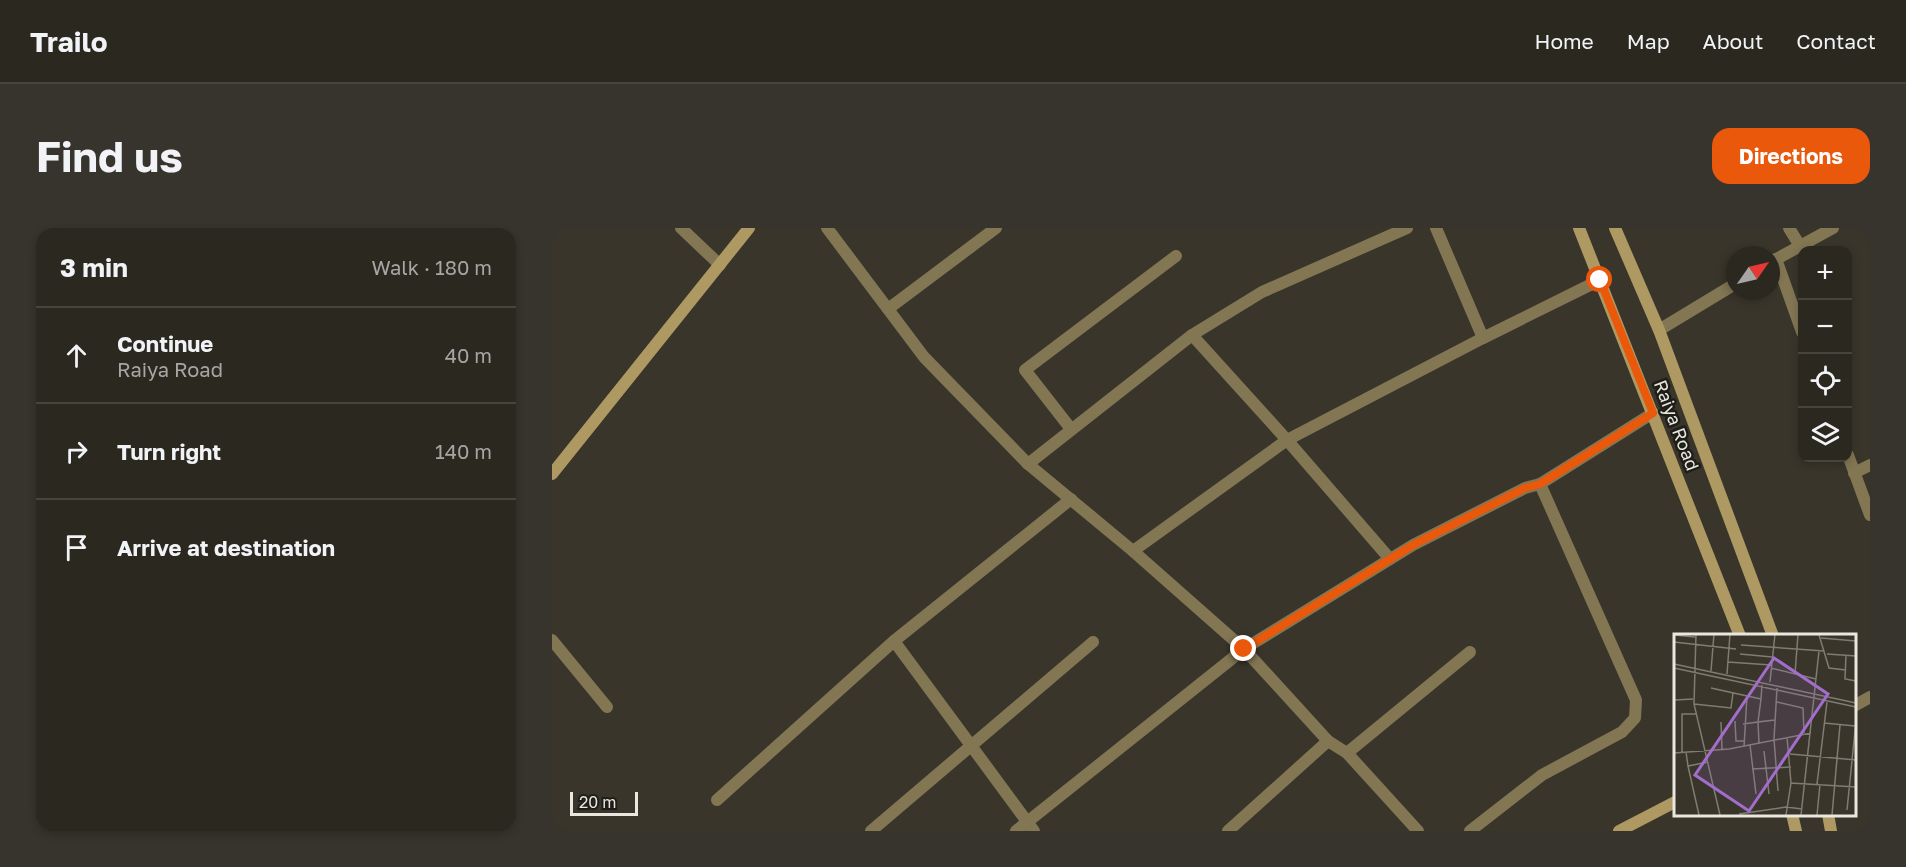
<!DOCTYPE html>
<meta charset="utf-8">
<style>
:root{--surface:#2b2820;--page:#37342d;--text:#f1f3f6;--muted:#a6a6a5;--line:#47443e;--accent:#ea580c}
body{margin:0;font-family:"Golos Text",sans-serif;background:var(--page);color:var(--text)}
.controls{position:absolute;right:18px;top:18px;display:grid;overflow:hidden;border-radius:12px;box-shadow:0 3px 9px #0003}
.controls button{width:54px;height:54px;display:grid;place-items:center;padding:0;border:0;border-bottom:2px solid var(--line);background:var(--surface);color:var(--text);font:30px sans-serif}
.compass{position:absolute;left:1174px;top:18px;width:54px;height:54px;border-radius:50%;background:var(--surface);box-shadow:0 3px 9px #0003;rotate:56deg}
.scale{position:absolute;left:18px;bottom:15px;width:68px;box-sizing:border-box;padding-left:6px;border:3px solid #e9e7e0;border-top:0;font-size:16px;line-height:21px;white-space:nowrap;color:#e9e7e0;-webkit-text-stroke:4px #1f1d18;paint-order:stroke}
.stop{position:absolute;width:18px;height:18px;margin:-14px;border:4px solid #ea580c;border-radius:50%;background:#fff}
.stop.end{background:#ea580c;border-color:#fff;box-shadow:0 2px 6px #0008}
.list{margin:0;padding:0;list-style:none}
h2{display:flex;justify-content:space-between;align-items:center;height:78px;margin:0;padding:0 24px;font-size:26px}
h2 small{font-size:20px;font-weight:400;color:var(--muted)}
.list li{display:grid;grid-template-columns:39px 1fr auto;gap:18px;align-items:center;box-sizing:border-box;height:96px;padding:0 24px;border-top:2px solid var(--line)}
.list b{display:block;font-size:22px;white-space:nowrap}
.list p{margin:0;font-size:20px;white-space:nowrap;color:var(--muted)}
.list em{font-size:20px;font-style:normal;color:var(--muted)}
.icon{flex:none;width:33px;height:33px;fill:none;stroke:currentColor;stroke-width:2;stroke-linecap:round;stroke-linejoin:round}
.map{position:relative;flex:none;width:1318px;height:603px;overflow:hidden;border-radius:18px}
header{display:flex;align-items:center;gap:36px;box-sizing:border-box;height:84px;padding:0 30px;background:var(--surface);border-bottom:2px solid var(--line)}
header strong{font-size:28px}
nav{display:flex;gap:33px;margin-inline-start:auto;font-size:21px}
.intro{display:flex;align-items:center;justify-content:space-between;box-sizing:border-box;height:144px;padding:0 36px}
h1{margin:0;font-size:42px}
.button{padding:15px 27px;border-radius:18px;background:var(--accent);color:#fff;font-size:21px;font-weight:700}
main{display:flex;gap:36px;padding:0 36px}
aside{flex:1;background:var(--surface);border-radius:18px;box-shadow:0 3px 9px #0003}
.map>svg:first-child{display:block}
</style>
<header>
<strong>Trailo</strong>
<nav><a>Home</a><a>Map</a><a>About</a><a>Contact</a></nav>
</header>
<div class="intro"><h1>Find us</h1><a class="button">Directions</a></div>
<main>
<aside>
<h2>3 min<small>Walk · 180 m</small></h2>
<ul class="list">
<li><svg class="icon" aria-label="ahead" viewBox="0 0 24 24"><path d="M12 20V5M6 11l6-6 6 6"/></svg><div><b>Continue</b><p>Raiya Road</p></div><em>40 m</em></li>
<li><svg class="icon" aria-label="right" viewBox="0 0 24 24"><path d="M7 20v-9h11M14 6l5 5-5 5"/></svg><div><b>Turn right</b></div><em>140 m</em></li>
<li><svg class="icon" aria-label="arrive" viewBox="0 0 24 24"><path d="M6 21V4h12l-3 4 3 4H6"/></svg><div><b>Arrive at destination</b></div></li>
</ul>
</aside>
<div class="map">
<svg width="1318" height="603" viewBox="0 0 1318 603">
<rect width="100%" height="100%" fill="#39352b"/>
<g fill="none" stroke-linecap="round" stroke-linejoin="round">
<path stroke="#827653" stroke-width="12" d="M0,412L55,479"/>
<g stroke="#827653" stroke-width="12">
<path d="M129,0L168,37"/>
<path d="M275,0L372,129L476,236L581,323L692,421L776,513L795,525L866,603"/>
<path d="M884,0L931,110L1048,52"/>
<path d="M1237,0L1248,18"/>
<path d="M1224,31L1250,104"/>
<path d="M1219,34L1281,0"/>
<path d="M336,81L444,0"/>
<path d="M1107,102L1183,56"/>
<path d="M640,107L735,212L931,110"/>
<path d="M519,201L473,142L624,28"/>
<path d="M1296,227L1318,287"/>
<path d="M476,236L640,107L710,64L855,0"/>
<path d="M1302,245L1318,237"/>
<path d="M581,323L735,212L838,331"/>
<path d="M342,413L482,603"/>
<path d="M1302,478L1318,469"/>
<path d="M795,525L918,424"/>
<path d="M165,572L342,413L519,271"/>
<path d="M319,603L541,414"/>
<path d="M464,603L692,421L861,317L973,260L988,256L1101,185"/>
<path d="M676,603L776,513"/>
<path d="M918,603L990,547L1070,504L1083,490L1084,472L988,256"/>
</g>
<g stroke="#ad9961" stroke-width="12">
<path d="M1027,0L1188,408"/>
<path d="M1063,0L1107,102L1221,408"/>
<path d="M0,246L197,0"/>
<path d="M1240,586L1244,603"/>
<path d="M1276,586L1279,603"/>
<path d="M1067,603L1123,574"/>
</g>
</g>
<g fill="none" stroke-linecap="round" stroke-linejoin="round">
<path stroke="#ea580c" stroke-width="8" d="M692,421L861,317L973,260L988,256L1101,185L1048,52"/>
</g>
<g text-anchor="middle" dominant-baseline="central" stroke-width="5" stroke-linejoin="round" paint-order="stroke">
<g font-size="18" fill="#e9e7e0" stroke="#1f1d18">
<text transform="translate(1125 197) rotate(69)">Raiya Road</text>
</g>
</g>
<g transform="translate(1122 406)">
<rect width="182" height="182" fill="#39352b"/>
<path fill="none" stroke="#7f7c73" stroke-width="1.5" d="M22,0L20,70L46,181M0,1L21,3M145,1L155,34L172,36M147,4L182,7M0,8L62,15M67,11L150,17M66,20L98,23M153,20L182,22M172,21L171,45L182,47M54,28L97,31M0,30L182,69M0,34L182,73M97,34L142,45M37,37L40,0M53,40L56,0M121,40L124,0M96,48L101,0M37,54L87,65L88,51M103,54L100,105L104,157M1,66L19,65M103,68L129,74L130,99M20,70L57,74L59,59M61,87L62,107H70M47,88L48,116M150,89L181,92M69,90L84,88L87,65M113,103L117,149L182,153M85,109L84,88L101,86M76,111L82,160M70,113L73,62M90,117L95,160M8,118V80H22M12,118L14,132L34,128M0,119L55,115L137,99M116,120L182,126M14,132L25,181M78,135L117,133M143,150L153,68M173,176L182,87M65,180L112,173L128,175M112,181L117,149M127,181L145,17M143,181L146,150M158,181L166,91"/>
<path fill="#a26dcb" fill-opacity="0.15" stroke="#a26dcb" stroke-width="3" d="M100,24L154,60L75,177L21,141Z"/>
<rect width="182" height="182" fill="none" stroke="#e9e7e0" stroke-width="3"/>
</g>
</svg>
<div class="controls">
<button>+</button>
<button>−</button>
<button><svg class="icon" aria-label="locate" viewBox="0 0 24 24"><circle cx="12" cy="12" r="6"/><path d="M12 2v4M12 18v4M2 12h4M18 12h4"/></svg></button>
<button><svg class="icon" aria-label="layers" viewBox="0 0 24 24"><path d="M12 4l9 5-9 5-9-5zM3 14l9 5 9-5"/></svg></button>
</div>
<svg class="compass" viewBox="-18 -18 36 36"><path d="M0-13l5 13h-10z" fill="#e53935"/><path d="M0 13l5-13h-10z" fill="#a6a6a5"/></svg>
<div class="scale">20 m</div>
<div class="stop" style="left:1048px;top:52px"></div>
<div class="stop end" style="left:692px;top:421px"></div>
</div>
</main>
